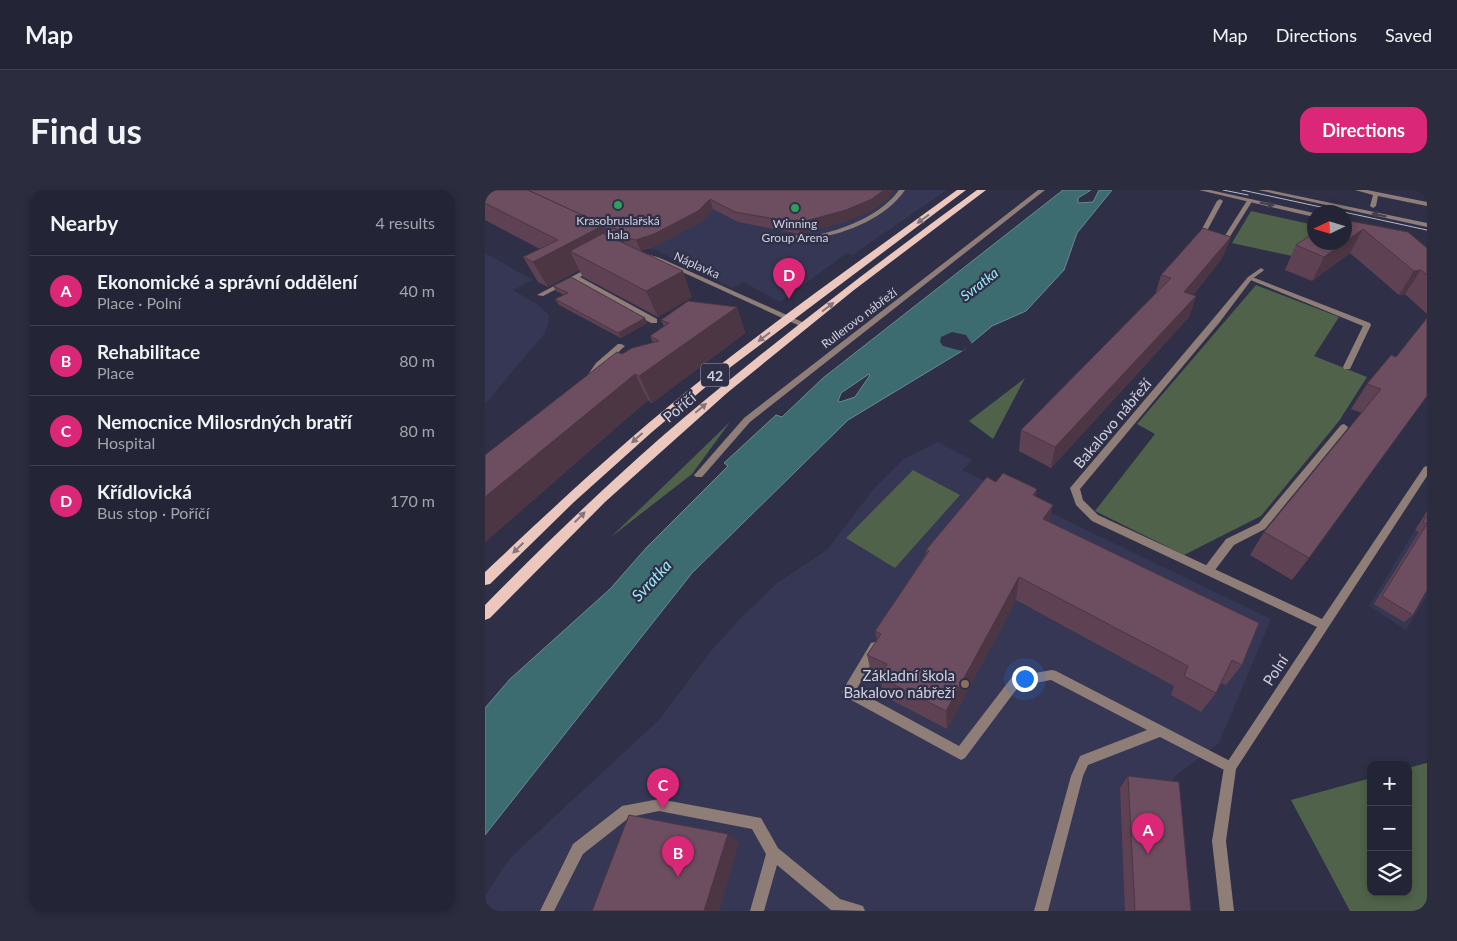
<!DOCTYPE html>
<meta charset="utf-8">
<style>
:root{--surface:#232435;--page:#2b2c3d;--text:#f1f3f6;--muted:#a3a4ad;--line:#404150;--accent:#db2777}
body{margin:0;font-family:Lato,sans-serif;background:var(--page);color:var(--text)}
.controls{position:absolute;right:15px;bottom:15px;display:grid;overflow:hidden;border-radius:10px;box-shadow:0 2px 8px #0003}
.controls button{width:45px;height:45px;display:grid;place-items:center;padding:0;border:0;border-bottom:1px solid var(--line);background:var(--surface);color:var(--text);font:25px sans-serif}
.compass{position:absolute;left:822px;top:15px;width:45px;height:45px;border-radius:50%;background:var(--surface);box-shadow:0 2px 8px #0003;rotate:266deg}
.you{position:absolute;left:539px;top:488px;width:18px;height:18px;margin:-12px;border:4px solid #fff;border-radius:50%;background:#1a73e8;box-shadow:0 0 0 8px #1a73e833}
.badge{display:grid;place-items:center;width:32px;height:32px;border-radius:50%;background:var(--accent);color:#fff;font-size:16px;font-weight:700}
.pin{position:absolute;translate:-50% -41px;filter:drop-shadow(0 1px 2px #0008)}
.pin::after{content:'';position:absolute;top:26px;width:18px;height:15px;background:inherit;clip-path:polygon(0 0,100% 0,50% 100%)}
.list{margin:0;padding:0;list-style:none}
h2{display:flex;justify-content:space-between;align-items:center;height:65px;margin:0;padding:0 20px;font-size:21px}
h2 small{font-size:16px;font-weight:400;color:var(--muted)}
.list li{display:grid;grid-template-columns:32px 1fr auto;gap:15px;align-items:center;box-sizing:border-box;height:70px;padding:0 20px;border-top:1px solid var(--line)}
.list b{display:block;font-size:19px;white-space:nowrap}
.list p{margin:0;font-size:16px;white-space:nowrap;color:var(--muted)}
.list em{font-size:16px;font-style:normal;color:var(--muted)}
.icon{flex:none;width:28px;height:28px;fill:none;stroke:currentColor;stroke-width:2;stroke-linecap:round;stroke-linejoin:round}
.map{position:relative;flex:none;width:942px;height:721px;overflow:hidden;border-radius:15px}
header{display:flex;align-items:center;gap:30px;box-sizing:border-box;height:70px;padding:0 25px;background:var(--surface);border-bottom:1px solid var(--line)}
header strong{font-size:24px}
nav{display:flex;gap:28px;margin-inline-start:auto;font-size:18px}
.intro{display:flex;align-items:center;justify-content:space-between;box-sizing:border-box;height:120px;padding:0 30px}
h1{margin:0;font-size:35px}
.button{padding:12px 22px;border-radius:15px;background:var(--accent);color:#fff;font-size:18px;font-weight:700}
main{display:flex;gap:30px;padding:0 30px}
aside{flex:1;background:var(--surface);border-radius:15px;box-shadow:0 2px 8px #0003}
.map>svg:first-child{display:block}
</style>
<header>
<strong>Map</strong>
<nav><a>Map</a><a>Directions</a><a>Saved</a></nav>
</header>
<div class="intro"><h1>Find us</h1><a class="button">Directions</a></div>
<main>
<aside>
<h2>Nearby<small>4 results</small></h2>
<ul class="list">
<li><span class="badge">A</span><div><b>Ekonomické a správní oddělení</b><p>Place · Polní</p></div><em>40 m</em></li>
<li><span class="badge">B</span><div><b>Rehabilitace</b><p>Place</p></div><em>80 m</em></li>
<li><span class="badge">C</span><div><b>Nemocnice Milosrdných bratří</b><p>Hospital</p></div><em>80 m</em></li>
<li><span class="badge">D</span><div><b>Křídlovická</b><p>Bus stop · Poříčí</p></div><em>170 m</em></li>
</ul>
</aside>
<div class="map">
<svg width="942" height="721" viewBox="0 0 942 721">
<rect width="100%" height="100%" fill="#2f3047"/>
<g fill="#363754">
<path d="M26,0H462L367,65L362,63L295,112L258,92L247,98L171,60L151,57Z"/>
<path d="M0,63L48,90L28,100L53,115L64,125L63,134L59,144L0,214Z"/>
<path d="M453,252L487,270L477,280L786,429L734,553L690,586L683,603L693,721H0V706L25,668L174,530L226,461L256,428L291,394L343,359L387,301L419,269Z"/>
<path d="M930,340L942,346V405L921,440L884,416Z"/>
</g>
<g fill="#50624a">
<path d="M766,21L829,35V49L807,66L747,53Z"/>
<path d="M771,95L854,127L829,166L882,187L854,231L776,326L699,365L610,321L670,244L652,234Z"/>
<path d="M540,188L508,249L484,231Z"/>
<path d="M245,232L207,284L126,347Z"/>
<path d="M428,280L475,305L410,378L361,348Z"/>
<path d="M942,573V721H865L806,610L886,588V702H923V578Z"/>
</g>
<path fill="#3c6b70" stroke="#688a92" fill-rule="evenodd" d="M578,0H606L593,8V13L608,12L614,0H627L592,43L579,80L541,121L507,136L477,161L363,230L207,383L0,645V518L25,489L125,399L162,357L243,276L239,273L291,225L297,227L338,188ZM384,184L385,185L370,207L355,212L353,211L356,203Z"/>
<path fill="#2f3047" d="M467,142L481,145L487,154L477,161L458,156L455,152L456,147Z"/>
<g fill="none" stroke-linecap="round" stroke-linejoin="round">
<g fill="#8f7d78" fill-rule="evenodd">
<path d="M414,0H420C402,27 363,43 332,48C320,50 308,49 296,50L293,48L296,46C309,45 323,46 336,44C363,38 398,23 414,0Z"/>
<path d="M870,0H882L942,12V16L893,6L891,16L888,18L885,16L888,5Z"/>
<path d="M735,9L738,11L717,50L712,51L711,50L732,11Z"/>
<path d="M763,9L768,10L739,56H735L734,55Z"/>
<path d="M107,76L109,77V79L95,87L172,129V133H166L89,90L58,106L52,105Z"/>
<path d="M763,87H767L885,133L886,135L865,179H859L858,177L878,136L763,89Z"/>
<path d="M133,154H136L140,156L117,177L107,191H101L100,189L111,173Z"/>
<path d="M859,234L863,237L862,239L780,339L749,355L727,384H719L718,381L719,378L741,349L774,333L856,235Z"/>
<path d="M390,452L394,453L396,457L371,500L474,556L527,487L567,480L571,481L749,573L751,577L749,581L745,583L675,547L603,575L598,586L563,721H549L586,586L595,566L662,540L566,490L534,496L480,568L476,570L359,506L357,502L359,498L386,453Z"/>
<path d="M174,609L276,628L293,658L355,709L378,716L380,721L346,720L292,675L279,721H265L281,664L267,639L174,621L145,627L98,664L69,721H55L88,654L137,616Z"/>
</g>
<path fill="#8f7d78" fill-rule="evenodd" d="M553,0H560L265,232L217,287H211L209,285L211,283L259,228Z"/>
<g fill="#8f7d78" fill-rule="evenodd">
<path d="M714,0H725L829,23V27Z"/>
<path d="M773,0H784L942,33V37Z"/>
<path d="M158,63L175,68L324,135L320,137H317L171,70L156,66L155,65Z"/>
<path d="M776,78L779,80L778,81L767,89L734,133L595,299L598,310L613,325L837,429L939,277L942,276V286L751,579L741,651L749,721H735L727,651L739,577L832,437L607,331L591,315L585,298L728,129L763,87Z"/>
</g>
<g fill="#ecc7bd" fill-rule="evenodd">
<path d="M472,0H481L235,185L167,242L89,312L5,394L0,395V382C73,313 147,244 226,182C306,119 390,60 472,0Z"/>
<path d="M492,0H501L369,100L242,203L120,312L5,428L0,430V415C56,358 113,303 173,250C275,162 383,80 492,0Z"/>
</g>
<g stroke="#b7b8c9" stroke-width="1">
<path d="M738,0L763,5"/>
<path d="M757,0L942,40"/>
</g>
</g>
<g fill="#5e4253">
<path d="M0,0L405,6L388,20L362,31L315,44L253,32L228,19L217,31L173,55L156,61L153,60L207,107L173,127L98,87L94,80L63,97L53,92L38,67L55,59L0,30Z"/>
<path d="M930,0H942V2Z"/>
<path d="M860,30L942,58V124L920,104L914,105L865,63L827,91L800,80L811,55Z"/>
<path d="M738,67L708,105L711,106L704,127L566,278L534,261L536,240L670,105L676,85Z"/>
<path d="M68,96L160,128L162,133L136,148L74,115L70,109L79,105L71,101Z"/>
<path d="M252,117L260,143L167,213L163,210L0,352V265L137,164L168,153L165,146L179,136L176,130Z"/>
<path d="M911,167L824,368L807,390L765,365L779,342L877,223L866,219L882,194Z"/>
<path d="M551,306L565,332L757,475L741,495L736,493L731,503L716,522L686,505L689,496L531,410L462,539L399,506L395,489L387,486L382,465L392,450L390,441L441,364V360Z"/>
<path d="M942,321V400L928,425L919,432L889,414L934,342L930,340Z"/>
<path d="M643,586L706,721H640L635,598Z"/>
</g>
<g fill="#4c3643">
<path d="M399,0H409L405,6L388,20L362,31L315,44L313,33Z"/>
<path d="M225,9L228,19L217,31L173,55L156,61L151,50Z"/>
<path d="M119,35L122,43L133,40L145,65L85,61L94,80L63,97L48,72Z"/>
<path d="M878,39L865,63L827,91L839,67Z"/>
<path d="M746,47L738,67L693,123L699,102Z"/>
<path d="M936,80L920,104L914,105L929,81Z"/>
<path d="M198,81L207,107L173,127L161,101Z"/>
<path d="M711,106L704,127L566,278L570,257Z"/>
<path d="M252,117L260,143L167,213L154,186Z"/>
<path d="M160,128L162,133L136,148L133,143Z"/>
<path d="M150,184L163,210L0,352V307Z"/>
<path d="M552,299L548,323V305Z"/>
<path d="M568,315L563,339L558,329Z"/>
<path d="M534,387L531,410L462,539L461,521Z"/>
<path d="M243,644L254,653L234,721H219Z"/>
</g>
<g fill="#6d4d60" stroke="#4c3643">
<path d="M0,0H43L119,35L48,72L38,67L73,50L0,13Z"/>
<path d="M43,0H399L387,9L361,20L313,33L250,22L225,9L213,21L169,44L151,50L137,47L133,40L128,38L123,41L121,39L119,35Z"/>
<path d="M860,30L923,42L942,58V85L936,80L929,81L878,39L860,52Z"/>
<path d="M128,38L133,40L119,44L198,81L161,101L85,61Z"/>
<path d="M718,38L746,47L699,102L711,106L570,257L536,240L686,88L676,85Z"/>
<path d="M830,42V52H859L839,67L811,55Z"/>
<path d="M86,87L160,128L133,143L70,109L83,103L68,96Z"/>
<path d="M203,111L252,117L154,186L150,184L0,307V265L132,162L137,164L147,158L174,151L165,146L184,133L176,130Z"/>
<path d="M942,128V206L824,368L779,342L896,199L882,194L906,165L911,167Z"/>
<path d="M518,283L552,299L548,305L568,315L558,329L774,433L757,475L747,470L731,503L699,486L703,476L534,387L461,521L394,487L402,474L382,465L396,444L390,441L444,361L441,360L502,287L511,292Z"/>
<path d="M942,325V334L938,332Z"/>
<path d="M942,334V400L928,425L897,406Z"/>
<path d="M643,586L694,592L706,721H650Z"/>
<path d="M144,625L243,644L219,721H107Z"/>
</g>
<defs><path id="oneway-solid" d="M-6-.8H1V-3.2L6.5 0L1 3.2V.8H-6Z" transform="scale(1.25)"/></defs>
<g fill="#423f51">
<use href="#oneway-solid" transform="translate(782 14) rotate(12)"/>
<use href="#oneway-solid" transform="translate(894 25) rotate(-168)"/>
</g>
<g fill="#84747c">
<use href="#oneway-solid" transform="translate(438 29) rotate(144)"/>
<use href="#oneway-solid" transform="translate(343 117) rotate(-37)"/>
<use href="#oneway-solid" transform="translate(279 147) rotate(143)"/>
<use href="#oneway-solid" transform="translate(216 218) rotate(-40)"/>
<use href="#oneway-solid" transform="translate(152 248) rotate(138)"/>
<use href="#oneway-solid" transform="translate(95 327) rotate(-45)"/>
<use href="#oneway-solid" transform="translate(33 358) rotate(136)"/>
</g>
<g fill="#2e9e5b" stroke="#2f3047" stroke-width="2">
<circle cx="133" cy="15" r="5"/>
<circle cx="310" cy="18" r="5"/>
</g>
<circle fill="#8d6e63" stroke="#2f3047" stroke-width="2" cx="480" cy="494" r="5"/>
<g text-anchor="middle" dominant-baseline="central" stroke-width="4.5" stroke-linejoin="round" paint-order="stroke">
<g font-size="12" fill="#d0d1e0" stroke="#2f3047">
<text x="133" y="30">Krasobruslařská<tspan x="133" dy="14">hala</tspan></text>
<text x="310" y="33">Winning<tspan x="310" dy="14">Group Arena</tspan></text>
</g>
<g font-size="12" fill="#d0d1e0" stroke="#2f3047">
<text transform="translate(212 75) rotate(24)">Náplavka</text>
<text transform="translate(374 128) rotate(-37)">Rullerovo nábřeží</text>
</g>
<g font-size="14" font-style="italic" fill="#9beef8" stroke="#2f3047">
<text transform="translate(494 94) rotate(-38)">Svratka</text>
</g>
<rect fill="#2f3047" stroke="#a0a1b2" stroke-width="1" x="216" y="173.5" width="28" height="23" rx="4"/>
<g font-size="14" font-weight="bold" fill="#d0d1e0">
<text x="230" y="185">42</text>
</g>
<g font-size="15" fill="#d0d1e0" stroke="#2f3047">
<text transform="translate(194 217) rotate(-40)">Poříčí</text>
<text transform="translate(627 233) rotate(-50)">Bakalovo nábřeží</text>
<text transform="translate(790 480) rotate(-57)">Polní</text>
</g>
<g font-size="15" fill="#d0d1e0" stroke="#2f3047" text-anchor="end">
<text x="470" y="485">Základní škola<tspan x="470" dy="17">Bakalovo nábřeží</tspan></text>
</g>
<g font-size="16" font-style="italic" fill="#9beef8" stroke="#2f3047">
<text transform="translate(166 390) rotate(-47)">Svratka</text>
</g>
</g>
</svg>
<div class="controls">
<button>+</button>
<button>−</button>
<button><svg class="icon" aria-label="layers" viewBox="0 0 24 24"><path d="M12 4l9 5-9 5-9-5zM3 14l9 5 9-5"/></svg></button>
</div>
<svg class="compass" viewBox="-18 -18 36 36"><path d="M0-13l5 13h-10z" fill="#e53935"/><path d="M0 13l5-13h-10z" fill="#a3a4ad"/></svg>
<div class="you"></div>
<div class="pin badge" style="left:663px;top:664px">A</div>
<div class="pin badge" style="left:193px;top:687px">B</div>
<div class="pin badge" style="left:178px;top:619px">C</div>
<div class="pin badge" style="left:304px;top:109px">D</div>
</div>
</main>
